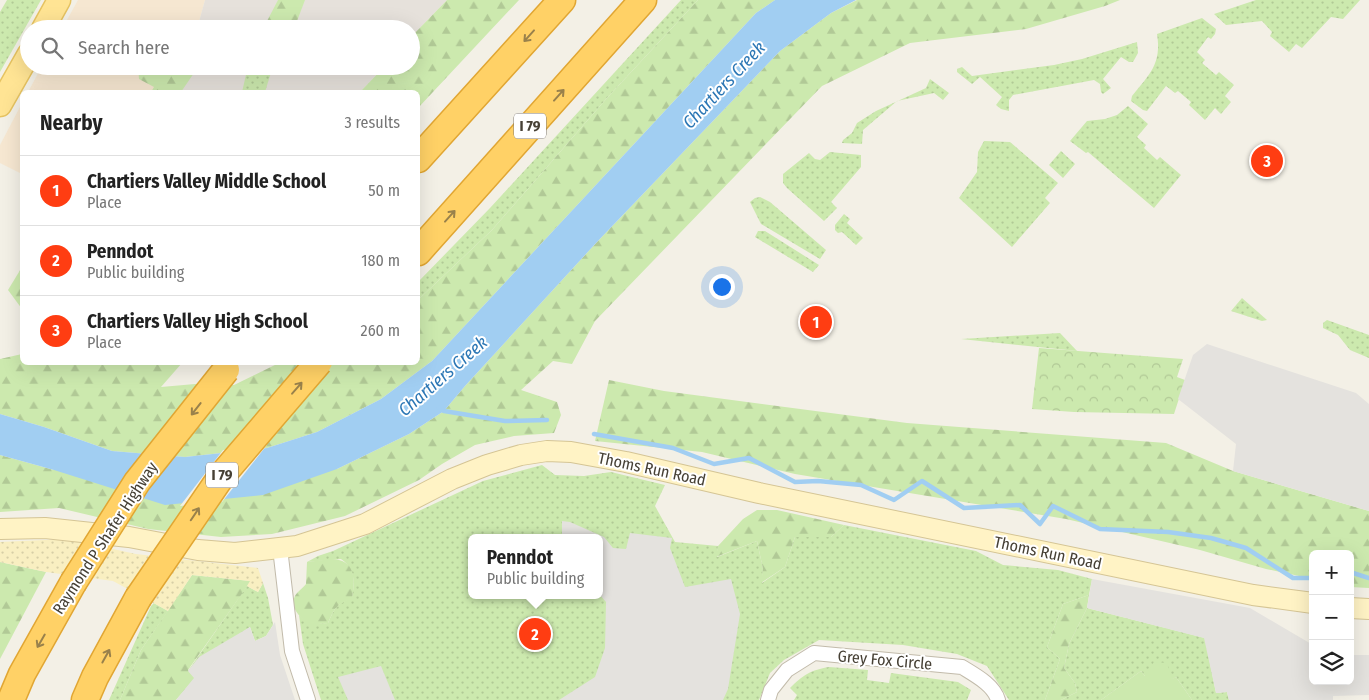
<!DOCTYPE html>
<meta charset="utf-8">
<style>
:root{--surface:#fff;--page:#f2f2f2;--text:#222;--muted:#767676;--line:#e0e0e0;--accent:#ff3d12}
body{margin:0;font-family:"Fira Sans Condensed",sans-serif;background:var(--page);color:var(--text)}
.controls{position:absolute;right:15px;bottom:15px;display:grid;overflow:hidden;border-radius:8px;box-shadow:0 5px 20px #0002}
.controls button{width:45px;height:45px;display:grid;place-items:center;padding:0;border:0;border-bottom:1px solid var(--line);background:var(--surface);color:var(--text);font:25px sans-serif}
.you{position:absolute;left:721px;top:286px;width:18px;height:18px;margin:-12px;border:4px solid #fff;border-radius:50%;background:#1a73e8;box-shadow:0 0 0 8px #1a73e833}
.badge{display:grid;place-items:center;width:32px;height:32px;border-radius:50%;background:var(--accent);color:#fff;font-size:16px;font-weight:700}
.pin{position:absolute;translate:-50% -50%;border:2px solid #fff;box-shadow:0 1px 5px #0006}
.popup{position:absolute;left:468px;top:534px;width:135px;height:65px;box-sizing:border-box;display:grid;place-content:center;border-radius:8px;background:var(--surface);filter:drop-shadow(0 1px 4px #0005);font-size:16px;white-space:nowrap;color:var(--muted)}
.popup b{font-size:19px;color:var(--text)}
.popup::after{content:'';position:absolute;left:50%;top:100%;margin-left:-10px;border:10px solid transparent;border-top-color:var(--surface)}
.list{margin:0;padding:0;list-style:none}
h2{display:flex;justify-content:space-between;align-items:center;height:65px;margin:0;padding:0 20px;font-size:21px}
h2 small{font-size:16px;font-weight:400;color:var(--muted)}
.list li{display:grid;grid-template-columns:32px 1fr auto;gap:15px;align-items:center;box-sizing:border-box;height:70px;padding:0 20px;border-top:1px solid var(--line)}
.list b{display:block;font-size:19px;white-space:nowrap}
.list p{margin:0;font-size:16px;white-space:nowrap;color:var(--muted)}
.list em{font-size:16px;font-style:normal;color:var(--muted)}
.icon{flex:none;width:28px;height:28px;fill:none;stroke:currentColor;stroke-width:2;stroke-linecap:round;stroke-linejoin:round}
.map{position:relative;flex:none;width:1369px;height:700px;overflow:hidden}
.search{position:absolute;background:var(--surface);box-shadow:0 5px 20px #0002;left:20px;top:20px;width:400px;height:55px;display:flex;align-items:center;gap:12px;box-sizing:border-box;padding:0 18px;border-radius:28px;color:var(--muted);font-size:19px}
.panel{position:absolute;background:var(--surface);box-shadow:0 5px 20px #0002;left:20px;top:90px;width:400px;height:275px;border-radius:8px}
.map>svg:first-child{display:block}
</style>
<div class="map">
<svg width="1369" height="700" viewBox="0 0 1369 700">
<defs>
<pattern id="grass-dots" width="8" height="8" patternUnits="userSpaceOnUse" patternTransform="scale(1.25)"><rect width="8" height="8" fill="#cce9ae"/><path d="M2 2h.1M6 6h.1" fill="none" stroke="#b1c996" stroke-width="1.8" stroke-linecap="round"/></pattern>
<pattern id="forest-firs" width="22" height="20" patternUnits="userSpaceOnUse" patternTransform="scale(1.25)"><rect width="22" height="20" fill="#cce9ae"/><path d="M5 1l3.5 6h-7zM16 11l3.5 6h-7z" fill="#b1c996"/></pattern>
<pattern id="sand-dots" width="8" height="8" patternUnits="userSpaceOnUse" patternTransform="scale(1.25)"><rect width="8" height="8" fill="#f9efc1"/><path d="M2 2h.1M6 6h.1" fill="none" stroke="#d7cea6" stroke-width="1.8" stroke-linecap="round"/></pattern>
<pattern id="park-crowns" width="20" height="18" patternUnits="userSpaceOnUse" patternTransform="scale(1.25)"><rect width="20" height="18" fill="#cce9ae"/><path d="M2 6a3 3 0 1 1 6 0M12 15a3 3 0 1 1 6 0" fill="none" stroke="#b1c996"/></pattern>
</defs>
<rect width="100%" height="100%" fill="#f3f0e6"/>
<g fill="#f6e7d1">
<path d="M78,0H205L197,29H62Z"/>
<path d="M42,66H181L168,92H28Z"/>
<path d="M22,103V174L0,163V145Z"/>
</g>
<g fill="#e6e1db">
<path d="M205,0H447L411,37V29H197Z"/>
<path d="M181,66H385L360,92H168Z"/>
</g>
<g fill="url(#grass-dots)" fill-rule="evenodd">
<path d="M7,0H41L0,72V12Z"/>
<path d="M681,0H698L607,98L492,230L418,300V282L490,208Z"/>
<path d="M1256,0H1360L1343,19L1331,17L1302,48L1296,44L1289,52L1270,36L1272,32L1262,21L1226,25L1214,14Z"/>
<path d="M1202,18L1216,29L1215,34L1211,39L1208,37L1197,52L1205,60L1202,63L1216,75L1219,72L1234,85L1225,96L1231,102L1221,114L1215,108L1205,120L1189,105L1191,102L1178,91L1175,93L1166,86L1147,111L1143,110L1131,101L1132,96C1149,75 1162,64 1157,34Z"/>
<path d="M1137,42L1138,53L1133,62H1129L1121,57L1103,79L1111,88L1103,94L1101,92L1100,84L1094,80L1013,95L1009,100V111L1001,109L996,105L1002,97L980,77L972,84L957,72V69L962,67L972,76L1054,65L1082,59Z"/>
<path d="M248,66H273L265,92H242Z"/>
<path d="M930,79L949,93L943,100L934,93L897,101L863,130L862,144L842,143L843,140L852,133L857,123L876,111L926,88Z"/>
<path d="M1128,106L1148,124L1137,137L1146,145L1144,148L1157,160L1160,157L1181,175L1154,208L1088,152L1086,153L1070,141L1087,121L1105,119L1117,115Z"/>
<path d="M984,141L1010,142L1058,183L1045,198L1050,203L1012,247L959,198L977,172L978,152Z"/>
<path d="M1061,151L1075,164L1063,178L1049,165Z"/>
<path d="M830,152L861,155V167L831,202L837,208L824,221L787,188L783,183V174L809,153L815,159L820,160Z"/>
<path d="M760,197L770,202L826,250L820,259L761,224L750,202L755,198Z"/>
<path d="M844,214L850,219L847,223L863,238L856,245L842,232L838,233L835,230V225Z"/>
<path d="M758,231H765L819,265L813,272L755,237Z"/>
<path d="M1242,298L1267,320L1262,321L1231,311Z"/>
<path d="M1327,320L1369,335V358L1350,350L1338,335L1323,328V323Z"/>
<path d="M1060,333L1077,351L961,339Z"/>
<path d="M542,465L555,475L584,476L611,472L665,485L655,506L675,542L718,546L717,557L757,541L763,569L762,583L785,567L795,537H831L844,525L976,551L1003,565L1058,570L1092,579L1089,595L1063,604L1047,647L1060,659L1045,700H1009L987,666L957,654L903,645L819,640L784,660L770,673L759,700H321L303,644L299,615L308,624L328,623C336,606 335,606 352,597C355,581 355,569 341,559L307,562L318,556L333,551L483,481ZM471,538H599V595H471Z"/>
<path d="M263,583L268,598L273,625L266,636L255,641L250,627L188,671L247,586L258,592Z"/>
<path d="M154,603L168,611L141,650L120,700H109L151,606Z"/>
<path d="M1087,608L1205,638L1216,693L1227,692L1229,700H1192L1176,677L1173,679L1145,676L1141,671L1101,700H1061L1077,692L1075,683L1064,668L1069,644Z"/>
<path d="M829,667L868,670L867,680L889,683L891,673L958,682L971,690L967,700H794L797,695L790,688C803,675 811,670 829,667Z"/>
</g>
<g fill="url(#forest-firs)">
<path d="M278,0H305L294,29H266V23Z"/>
<path d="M447,0H519L418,108V92H360L385,66H411V37Z"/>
<path d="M698,0H775L756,13L432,361L381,399L317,432L267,448L185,457L112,451L44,427L0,414V359L22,354V362L182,363L161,387L195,384L234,385L279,363L418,362V300L492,230L607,98Z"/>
<path d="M857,0H1120L1105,6L1026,29L910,43L822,86L595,321L572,364L553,361L521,390L557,402L561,415L554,433L514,436L475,445L442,464L419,480L345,516L272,534L221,537L148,529L59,508L0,512V455L54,470L337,469L409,434L444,411L465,386L596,243L780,51L831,13Z"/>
<path d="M138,66H192L194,73L181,92H151L154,87L139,79Z"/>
<path d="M22,267V309L8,290Z"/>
<path d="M609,380L664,391L907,423L1166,443L1233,471L1369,511V588L1350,587V554H1313V579L1266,569L1200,550L1066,519L795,474L702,452L595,441Z"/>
<path d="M757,510H777L844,525L831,537H795L785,567L761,583L763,569L757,541L716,557L718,546L743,519Z"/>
<path d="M331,559C355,559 356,579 352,598C335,606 336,606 328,623L308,625C301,617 289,608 295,596C297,592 303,588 306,584L307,562Z"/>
<path d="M0,562L46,572L0,659Z"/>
<path d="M192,575L251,581L188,670L195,678L176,700H120L141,650Z"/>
<path d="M1089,595L1087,608L1069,644L1064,668L1075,683L1077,692L1061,700H1045L1060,659L1047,647L1063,604Z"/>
</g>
<path fill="url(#sand-dots)" d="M67,539L136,554L258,568L263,583L258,592L247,586L250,581L192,575L168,611L113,581L46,572L0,562V542Z"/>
<path fill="url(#park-crowns)" d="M1039,348L1183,359L1177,377L1185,380L1174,414L1074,412L1032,409Z"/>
<path fill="#cce9ae" d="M1154,662L1167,663L1172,679L1176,677L1192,700H1101L1141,671L1145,676Z"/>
<g fill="#e4e2de">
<path d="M1207,344L1356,393L1369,404V511L1233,471L1236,444L1178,399L1193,355Z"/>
<path d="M562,521L570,522L604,537L613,548L626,549L630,533L672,538L670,548L685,587L731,579L740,614L728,689L723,700H559L595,677L605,648L606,602L599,594V538H562Z"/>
<path d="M1092,579L1250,608L1313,645V681H1350V655H1369V695L1333,696V700H1229L1227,692L1216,693L1204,638L1087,608Z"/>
<path d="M275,622L280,655L295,700H176L194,678L188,671L199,657L250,627L255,641L266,636Z"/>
<path d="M381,666L395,700H348L338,677Z"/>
</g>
<path fill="#a1cef2" d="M775,0H856L831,13L780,51L596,243L465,386L444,411L409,434L337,469L263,495L165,505L54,470L0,455V414L44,427L112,451L185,457L267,448L317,432L381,399L432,361L756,13Z"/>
<path fill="#f3f0e6" d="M267,445L222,502L180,506L223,450Z"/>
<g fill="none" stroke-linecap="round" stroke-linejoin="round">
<g stroke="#a1cef2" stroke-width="4.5">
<path d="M439,408L444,411L505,421L547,420"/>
<path d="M594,434L673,448L714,464L749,458L795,482L818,481L861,485L894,500L922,481L964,508L1020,505L1040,524L1053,506L1100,529L1168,532L1211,538L1246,548L1293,578H1313"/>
<path d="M1350,572L1369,578"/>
</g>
<defs>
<g id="street">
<path d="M280,548L292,651L308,700"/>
<path d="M768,700L771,690L787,670L814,653L962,667C975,675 994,685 998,700"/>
</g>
<g id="secondary">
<path d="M0,529L45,528L129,537L198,550L235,553L297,546L365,524L452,479L487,465L521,455L547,451L571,452L626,462L759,493L1253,595L1313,603"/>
<path d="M1350,608L1369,609"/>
</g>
<g id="primary">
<path d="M43,29L59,0"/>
<path d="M0,105L29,54"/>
</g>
<g id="highway">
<path d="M418,159L562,0"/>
<path d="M418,252L643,0"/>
<path d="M11,700L22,674L73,583"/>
<path d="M85,700L95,677L138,598"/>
</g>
</defs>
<use href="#street" stroke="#c2bbab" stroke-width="16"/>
<use href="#secondary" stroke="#d5c595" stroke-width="22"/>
<use href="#primary" stroke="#e6c361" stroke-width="25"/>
<use href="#highway" stroke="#e1a633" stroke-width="29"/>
<use href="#street" stroke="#fff" stroke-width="14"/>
<use href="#secondary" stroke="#fff3c5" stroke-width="20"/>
<use href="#primary" stroke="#ffe494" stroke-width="22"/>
<use href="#highway" stroke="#ffd166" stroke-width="26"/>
<defs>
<g id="highway-bridge">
<path d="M73,583L137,482L226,370"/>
<path d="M138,598L223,474L319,362"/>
</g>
</defs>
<use href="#highway-bridge" stroke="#e1a633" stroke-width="29" stroke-linecap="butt"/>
<use href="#highway-bridge" stroke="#ffd166" stroke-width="26"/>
</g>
<defs><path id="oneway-shaft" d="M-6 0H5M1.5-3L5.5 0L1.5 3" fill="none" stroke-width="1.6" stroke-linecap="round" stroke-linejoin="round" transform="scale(1.25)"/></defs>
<g stroke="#99814b">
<use href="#oneway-shaft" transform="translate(529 36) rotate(132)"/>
<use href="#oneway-shaft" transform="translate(559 95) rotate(-48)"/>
<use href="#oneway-shaft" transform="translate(450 216) rotate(-48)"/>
<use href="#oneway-shaft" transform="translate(297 388) rotate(-49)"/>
<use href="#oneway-shaft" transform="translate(196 409) rotate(128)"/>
<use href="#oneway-shaft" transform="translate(195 514) rotate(-56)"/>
<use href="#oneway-shaft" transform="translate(41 641) rotate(120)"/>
<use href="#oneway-shaft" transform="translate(106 656) rotate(-61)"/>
</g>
<g text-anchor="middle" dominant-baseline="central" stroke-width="4" stroke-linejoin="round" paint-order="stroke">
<g fill="#fff" stroke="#7e7972" stroke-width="1">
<rect x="514" y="113.5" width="32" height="25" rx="4"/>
<rect x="206" y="462.5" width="32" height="25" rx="4"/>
</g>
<g font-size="15" font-weight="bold" fill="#464035">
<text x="530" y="126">I 79</text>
<text x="222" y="475">I 79</text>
</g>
<g font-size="16" fill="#464035" stroke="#fff">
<text transform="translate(652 469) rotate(12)">Thoms Run Road</text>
<text transform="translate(105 538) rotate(-57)">Raymond P Shafer Highway</text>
<text transform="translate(1048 553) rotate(12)">Thoms Run Road</text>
<text transform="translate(885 660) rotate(5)">Grey Fox Circle</text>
</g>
<g font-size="18" font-style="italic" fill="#2c77b5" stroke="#fff">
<text transform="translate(724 85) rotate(-47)">Chartiers Creek</text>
<text transform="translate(443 376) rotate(-41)">Chartiers Creek</text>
</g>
</g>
</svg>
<div class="controls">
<button>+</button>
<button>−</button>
<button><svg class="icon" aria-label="layers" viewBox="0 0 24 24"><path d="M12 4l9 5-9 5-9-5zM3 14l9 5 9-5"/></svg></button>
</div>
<div class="you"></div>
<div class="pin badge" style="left:816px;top:322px">1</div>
<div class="pin badge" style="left:535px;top:634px">2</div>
<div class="popup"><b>Penndot</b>Public building</div>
<div class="pin badge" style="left:1267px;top:161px">3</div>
<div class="search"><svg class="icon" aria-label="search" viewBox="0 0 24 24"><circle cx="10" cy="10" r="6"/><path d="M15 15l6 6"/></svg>Search here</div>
<section class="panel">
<h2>Nearby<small>3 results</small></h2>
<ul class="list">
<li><span class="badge">1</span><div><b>Chartiers Valley Middle School</b><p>Place</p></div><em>50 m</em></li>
<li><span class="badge">2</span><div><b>Penndot</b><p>Public building</p></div><em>180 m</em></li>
<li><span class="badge">3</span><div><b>Chartiers Valley High School</b><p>Place</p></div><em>260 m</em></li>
</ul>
</section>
</div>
